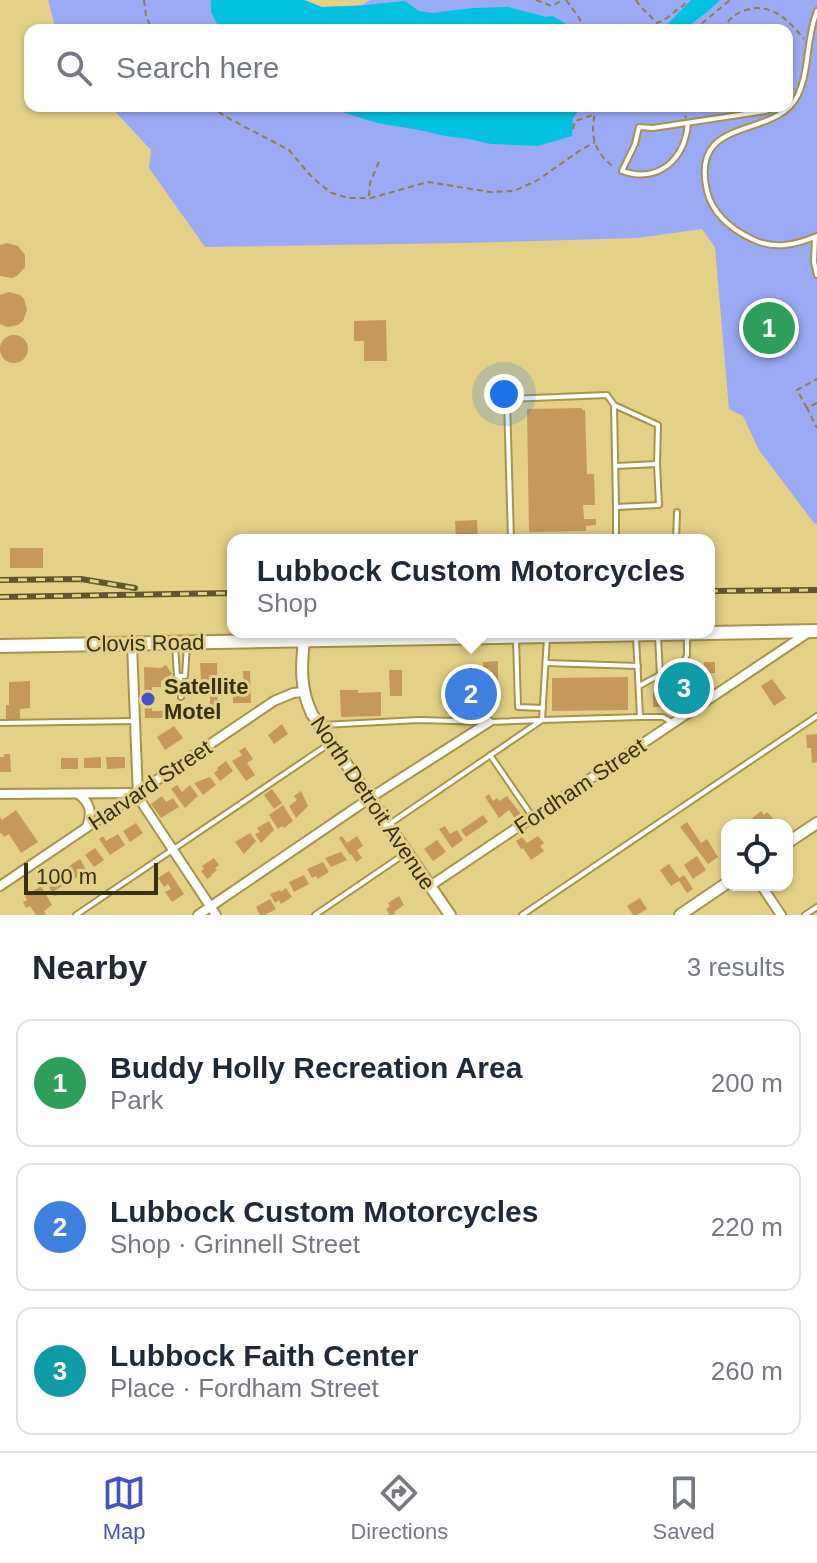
<!DOCTYPE html>
<meta charset="utf-8">
<style>
:root{--surface:#fff;--page:#f2f2f3;--text:#1f2937;--muted:#747a83;--line:#e0e1e3;--accent:#4850c5}
body{margin:0;font-family:Helvetica,sans-serif;background:var(--page);color:var(--text)}
.controls{position:absolute;right:24px;bottom:24px;display:grid;overflow:hidden;border-radius:16px;box-shadow:0 2px 6px #0004}
.controls button{width:72px;height:72px;display:grid;place-items:center;padding:0;border:0;border-bottom:2px solid var(--line);background:var(--surface);color:var(--text);font:40px sans-serif}
.scale{position:absolute;left:24px;bottom:20px;width:134px;box-sizing:border-box;padding-left:8px;border:4px solid #383011;border-top:0;font-size:22px;line-height:28px;white-space:nowrap;color:#383011;-webkit-text-stroke:6px #e4d087;paint-order:stroke}
.you{position:absolute;left:504px;top:394px;width:28px;height:28px;margin:-20px;border:6px solid #fff;border-radius:50%;background:#1a73e8;box-shadow:0 0 0 12px #1a73e833}
.badge{display:grid;place-items:center;width:52px;height:52px;border-radius:50%;background:var(--accent);color:#fff;font-size:26px;font-weight:700}
.pin{position:absolute;translate:-50% -50%;border:4px solid #fff;box-shadow:0 2px 8px #0006}
.popup{position:absolute;left:227px;top:534px;width:488px;height:104px;box-sizing:border-box;display:grid;place-content:center;border-radius:16px;background:var(--surface);filter:drop-shadow(0 2px 6px #0005);font-size:26px;white-space:nowrap;color:var(--muted)}
.popup b{font-size:30px;color:var(--text)}
.popup::after{content:'';position:absolute;left:50%;top:100%;margin-left:-16px;border:16px solid transparent;border-top-color:var(--surface)}
.list{margin:0;padding:0;list-style:none}
h2{display:flex;justify-content:space-between;align-items:center;height:104px;margin:0;padding:0 32px;font-size:34px}
h2 small{font-size:26px;font-weight:400;color:var(--muted)}
.list li{display:grid;grid-template-columns:52px 1fr auto;gap:24px;align-items:center;box-sizing:border-box;height:128px;margin:0 16px 16px;padding:0 16px;border:2px solid var(--line);border-radius:16px}
.list b{display:block;font-size:30px;white-space:nowrap}
.list p{margin:0;font-size:26px;white-space:nowrap;color:var(--muted)}
.list em{font-size:26px;font-style:normal;color:var(--muted)}
.icon{flex:none;width:44px;height:44px;fill:none;stroke:currentColor;stroke-width:2;stroke-linecap:round;stroke-linejoin:round}
.map{position:relative;flex:none;width:817px;height:915px;overflow:hidden}
.search{position:absolute;background:var(--surface);box-shadow:0 2px 6px #0004;left:24px;right:24px;top:24px;height:88px;display:flex;align-items:center;gap:20px;box-sizing:border-box;padding:0 28px;border-radius:16px;color:var(--muted);font-size:30px}
.sheet{height:536px;background:var(--surface)}
nav{display:flex;justify-content:space-around;align-items:center;box-sizing:border-box;height:112px;border-top:2px solid var(--line);background:var(--surface);font-size:22px;color:var(--muted)}
nav a{display:grid;justify-items:center;gap:4px}
nav .on{color:var(--accent)}
.map>svg:first-child{display:block}
</style>
<div class="map">
<svg width="817" height="915" viewBox="0 0 817 915">
<rect width="100%" height="100%" fill="#e4d087"/>
<path fill="#9baaf4" d="M48,0H304L322,7L362,5L370,0H817V524L814,523L759,450L743,416L729,409L715,247L702,229L637,238L463,243L205,247L149,168L151,150L110,106H787V30H56Z"/>
<g fill="#03c1e0">
<path d="M211,0H304L322,7L356,6L405,1L419,11L432,13L472,8L508,7L546,17L553,16L576,30H220L211,12Z"/>
<path d="M691,0H720L706,13L683,30H662Z"/>
<path d="M323,106H582L573,118L572,136L538,146L491,144L469,139L445,136L419,130L377,123Z"/>
</g>
<g fill="#c5995c">
<path d="M7,243L18,246L25,255V267L17,276L12,278L0,276V245Z"/>
<path d="M9,292L20,295L24,299L27,310L23,321L18,325L7,327L0,324V295Z"/>
<path d="M386,320L387,361H364V341H354V321Z"/>
<circle cx="14" cy="349" r="14"/>
<path d="M582,408V410H585L587,474H594L595,505H583L584,519H596V525L586,526V531L529,532L527,409Z"/>
<path d="M477,520L478,540H450V537H456L455,521Z"/>
<rect x="10" y="548" width="33" height="20"/>
<path d="M498,661V694H496V698H489V694H484L483,662Z"/>
<path d="M704,662H715V673H703L704,683L685,696L688,701L678,709L674,703L668,707H653V692H664L689,675L688,668H704Z"/>
<path d="M200,663H217L218,717L145,718L144,667L161,668L166,665L172,674L161,681V687H152V711L210,710V683L208,680L201,681Z"/>
<path d="M389,670H402V696H390Z"/>
<path d="M243,671H250L251,703H233V691H244Z"/>
<path d="M463,677H479L480,710H463Z"/>
<path d="M628,677V710L552,711V678Z"/>
<path d="M772,679L786,698L774,706L761,686Z"/>
<path d="M30,681V708L20,709V719H6V705H9V682Z"/>
<path d="M340,690H358V693L381,692V716L341,717Z"/>
<path d="M446,700H459V712L446,713Z"/>
<path d="M282,724L288,734L274,744L268,735Z"/>
<path d="M174,726L183,738L165,750L157,737Z"/>
<path d="M817,734V762L812,763L811,748H807L806,735Z"/>
<path d="M245,747L253,759L247,763L255,775L246,781L232,761L242,755L239,751Z"/>
<path d="M4,754H10L11,772H0V757H4Z"/>
<path d="M101,757V768H84V758Z"/>
<path d="M106,757H125V768L107,769Z"/>
<rect x="61" y="758" width="17" height="11"/>
<path d="M226,761L233,771L220,781L214,773L218,770L217,768Z"/>
<path d="M210,777L216,785L203,795L194,783Z"/>
<path d="M177,785L182,792L190,785L198,796L185,808L171,789Z"/>
<path d="M272,789L282,803L274,809L264,795Z"/>
<path d="M301,791L308,806L296,818L289,806L297,800L294,796Z"/>
<path d="M489,794L493,801L497,798L499,801L507,796L521,814L515,818L509,810L499,818L485,797Z"/>
<path d="M162,796L166,802L173,798L179,807L161,818L151,804Z"/>
<path d="M283,805L293,821L284,828L282,826L278,829L269,815Z"/>
<path d="M16,810L38,842L21,853L9,834L4,837L1,833L0,834V817L2,820Z"/>
<path d="M761,811L764,815L767,812L775,821L770,825H755L751,819Z"/>
<path d="M483,815L488,822L466,837L461,830Z"/>
<path d="M269,821L274,830L261,843L255,834L260,832L257,828Z"/>
<path d="M687,822L701,843L707,839L718,857L708,864L680,827Z"/>
<path d="M136,823L143,833L130,842L123,831Z"/>
<path d="M445,826L450,834L457,830L463,840L452,848L439,829Z"/>
<path d="M250,833L256,841L244,854L235,842Z"/>
<path d="M118,834L125,845L110,855L99,839L103,836L106,841Z"/>
<path d="M342,836L347,843L357,836L363,846L357,850L362,858L356,862L351,854L350,855L339,838Z"/>
<path d="M538,836L544,843L540,846L544,851L531,860L523,848L521,849L516,841L522,837L527,843Z"/>
<path d="M437,840L446,852L433,861L424,849Z"/>
<path d="M95,848L104,860L94,867L85,855Z"/>
<path d="M341,852L347,860L331,867L325,858Z"/>
<path d="M697,856L706,870L693,879L684,865Z"/>
<path d="M214,858L219,865L215,868L217,870L211,875L212,876L207,879L201,871L204,869L202,866Z"/>
<path d="M80,859L87,871L74,879L66,868Z"/>
<path d="M323,862L329,872L318,879L316,876L312,878L307,869Z"/>
<path d="M669,864L679,878L684,875L693,889L687,893L679,881L671,886L660,870Z"/>
<path d="M169,871L184,894L172,902L165,892L171,889L168,884L164,887L158,878Z"/>
<path d="M60,873L66,884L54,891L57,895L54,896L46,882Z"/>
<path d="M304,875L309,884L294,892L289,882Z"/>
<path d="M41,886L52,905L44,911L46,915H36L30,906L26,908L23,902L27,900L25,896Z"/>
<path d="M286,888L292,897L281,904L279,900L275,903L270,894L280,890L281,892Z"/>
<path d="M399,896L404,905L394,912L396,914L390,915L386,909L390,906L388,903Z"/>
<path d="M640,898L647,909L637,915H633L627,906Z"/>
<path d="M270,899L276,909L265,915H260L256,907Z"/>
</g>
<g fill="none" stroke-linecap="round" stroke-linejoin="round">
<defs>
<g id="service">
<path d="M817,11C806,38 810,69 798,95C776,141 689,113 707,191C713,215 731,229 752,239C774,250 795,245 817,236"/>
<path d="M688,123C685,158 660,184 622,171L635,144L639,127L653,128L765,111L780,106"/>
<path d="M815,237L814,262L817,275"/>
<path d="M616,466L657,464"/>
<path d="M616,507V540"/>
<path d="M511,540L507,399L607,395L614,405L658,425L657,464L659,505L616,507L614,405"/>
<path d="M676,540L677,512"/>
<path d="M547,637L542,720L640,717"/>
<path d="M636,637L640,717H663L673,723"/>
<path d="M658,637L660,675"/>
<path d="M516,639L518,707L543,708"/>
<path d="M175,645L177,676H185L187,645"/>
<path d="M546,663L638,666"/>
<path d="M180,676L181,697"/>
<path d="M639,686L684,662L687,655V636"/>
<path d="M0,723L135,721"/>
<path d="M322,725L419,720L489,722L542,720L391,823"/>
<path d="M490,755L532,816"/>
<path d="M76,915L329,744"/>
<path d="M315,915L406,853"/>
<path d="M522,915L817,716"/>
<path d="M805,915L817,907"/>
</g>
<g id="minor">
<path d="M132,644L138,797L216,915"/>
<path d="M0,794L137,793"/>
<path d="M78,794C91,803 92,813 87,827"/>
<path d="M761,885L781,915"/>
<path d="M0,886L274,701L293,693L303,692"/>
<path d="M430,886L809,632"/>
<path d="M198,915L370,798L489,722"/>
</g>
<g id="tertiary">
<path d="M304,640C301,667 300,689 312,714L450,915"/>
<path d="M787,843L817,823"/>
<path d="M680,915L727,883"/>
</g>
<path id="trunk" d="M0,646L817,631"/>
</defs>
<use href="#service" stroke="#a7934b" stroke-width="8"/>
<use href="#minor" stroke="#a7934b" stroke-width="12"/>
<use href="#tertiary" stroke="#a7934b" stroke-width="14"/>
<use href="#trunk" stroke="#a7934b" stroke-width="16"/>
<g stroke="#8d7f4b" stroke-width="2" stroke-dasharray="6 4" stroke-linecap="butt">
<path d="M144,0L146,16L152,30"/>
<path d="M536,0L552,6L563,0"/>
<path d="M566,0L578,16L585,30"/>
<path d="M636,0L640,6L657,23C667,20 675,10 684,5L686,0"/>
<path d="M184,30L188,28"/>
<path d="M656,30L657,23L664,30"/>
<path d="M694,30L730,0"/>
<path d="M722,30C728,20 735,13 746,10C772,2 789,21 804,39"/>
<path d="M210,106L228,118L289,150L309,174L321,185L332,193L348,198H371L428,182L490,192L514,191L538,180L579,151L595,142"/>
<path d="M597,106C589,132 592,151 615,168"/>
<path d="M682,106L686,118"/>
<path d="M573,129L575,121L593,115"/>
<path d="M369,196L370,183L380,159"/>
<path d="M817,403L807,408L817,428"/>
<path d="M807,408L797,390L817,379"/>
</g>
<use href="#service" stroke="#fff" stroke-width="4"/>
<use href="#minor" stroke="#fff" stroke-width="8"/>
<use href="#tertiary" stroke="#fff" stroke-width="10"/>
<use href="#trunk" stroke="#fff" stroke-width="12"/>
<defs>
<g id="rail">
<path d="M0,580L81,579L135,588"/>
<path d="M709,591L817,590"/>
<path d="M0,597L233,593"/>
</g>
</defs>
<use href="#rail" stroke="#60562d" stroke-width="6"/>
<use href="#rail" stroke="#e4d087" stroke-width="3" stroke-dasharray="9" stroke-linecap="butt"/>
</g>
<circle fill="#4850c5" stroke="#e4d087" stroke-width="3" cx="148" cy="699" r="8"/>
<g text-anchor="middle" dominant-baseline="central" stroke-width="6" stroke-linejoin="round" paint-order="stroke">
<g font-size="22" fill="#383011" stroke="#e4d087">
<text transform="translate(145 643) rotate(-1)">Clovis Road</text>
<text transform="translate(150 785) rotate(-34)">Harvard Street</text>
<text transform="translate(580 786) rotate(-34)">Fordham Street</text>
<text transform="translate(373 803) rotate(56)">North Detroit Avenue</text>
</g>
<g font-size="22" font-weight="bold" fill="#383011" stroke="#e4d087" text-anchor="start">
<text x="164" y="686">Satellite<tspan x="164" dy="25">Motel</tspan></text>
</g>
</g>
</svg>
<div class="controls">
<button><svg class="icon" aria-label="locate" viewBox="0 0 24 24"><circle cx="12" cy="12" r="6"/><path d="M12 2v4M12 18v4M2 12h4M18 12h4"/></svg></button>
</div>
<div class="scale">100 m</div>
<div class="you"></div>
<div class="pin badge" style="left:769px;top:328px;background:#2e9e5b">1</div>
<div class="pin badge" style="left:471px;top:694px;background:#3f7fe0">2</div>
<div class="popup"><b>Lubbock Custom Motorcycles</b>Shop</div>
<div class="pin badge" style="left:684px;top:688px;background:#0f9aa8">3</div>
<div class="search"><svg class="icon" aria-label="search" viewBox="0 0 24 24"><circle cx="10" cy="10" r="6"/><path d="M15 15l6 6"/></svg>Search here</div>
</div>
<section class="sheet">
<h2>Nearby<small>3 results</small></h2>
<ul class="list">
<li><span class="badge" style="background:#2e9e5b">1</span><div><b>Buddy Holly Recreation Area</b><p>Park</p></div><em>200 m</em></li>
<li><span class="badge" style="background:#3f7fe0">2</span><div><b>Lubbock Custom Motorcycles</b><p>Shop · Grinnell Street</p></div><em>220 m</em></li>
<li><span class="badge" style="background:#0f9aa8">3</span><div><b>Lubbock Faith Center</b><p>Place · Fordham Street</p></div><em>260 m</em></li>
</ul>
</section>
<nav>
<a class="on"><svg class="icon" aria-label="map" viewBox="0 0 24 24"><path d="M3 6l6-2 6 2 6-2v14l-6 2-6-2-6 2zM9 4v14M15 6v14"/></svg>Map</a>
<a><svg class="icon" aria-label="directions" viewBox="0 0 24 24"><path d="M12 3l9 9-9 9-9-9zM9 14v-3h6M13 9l2 2-2 2"/></svg>Directions</a>
<a><svg class="icon" aria-label="saved" viewBox="0 0 24 24"><path d="M7 4h10v16l-5-4-5 4z"/></svg>Saved</a>
</nav>
